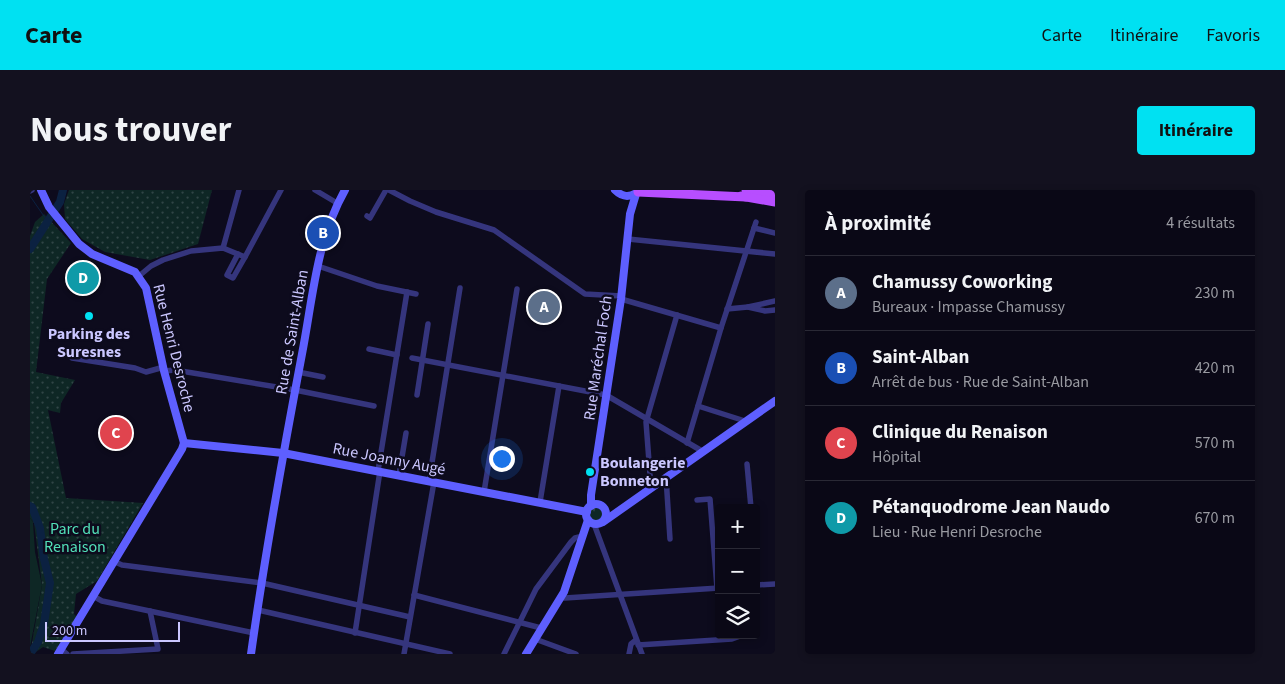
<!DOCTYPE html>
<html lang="fr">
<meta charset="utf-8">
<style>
:root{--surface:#0a0816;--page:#13111f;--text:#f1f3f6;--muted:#999aa1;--line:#2a2935;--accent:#00e1f2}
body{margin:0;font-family:"Source Sans 3",sans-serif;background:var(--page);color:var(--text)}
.controls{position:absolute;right:15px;bottom:15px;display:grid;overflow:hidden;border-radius:5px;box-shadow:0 2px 8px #0003}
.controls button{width:45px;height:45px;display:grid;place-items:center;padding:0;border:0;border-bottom:1px solid var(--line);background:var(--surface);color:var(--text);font:25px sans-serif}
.scale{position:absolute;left:15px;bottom:12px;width:135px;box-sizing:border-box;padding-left:5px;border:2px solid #cbc7ff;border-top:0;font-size:14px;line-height:18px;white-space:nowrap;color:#cbc7ff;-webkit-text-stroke:4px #0d0b1d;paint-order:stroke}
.you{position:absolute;left:471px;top:268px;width:18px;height:18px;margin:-12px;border:4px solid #fff;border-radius:50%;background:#1a73e8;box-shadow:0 0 0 8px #1a73e833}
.badge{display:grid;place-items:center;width:32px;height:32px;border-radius:50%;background:var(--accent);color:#fff;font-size:16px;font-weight:700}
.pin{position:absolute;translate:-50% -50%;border:2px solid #fff;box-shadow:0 1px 5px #0006}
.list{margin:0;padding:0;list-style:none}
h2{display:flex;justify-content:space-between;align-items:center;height:65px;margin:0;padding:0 20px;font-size:21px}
h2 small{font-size:16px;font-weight:400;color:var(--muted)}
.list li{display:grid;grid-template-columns:32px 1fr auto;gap:15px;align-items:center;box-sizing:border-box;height:75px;padding:0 20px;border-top:1px solid var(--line)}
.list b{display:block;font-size:19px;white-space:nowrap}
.list p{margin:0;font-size:16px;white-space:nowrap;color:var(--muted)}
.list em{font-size:16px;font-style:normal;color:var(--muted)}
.icon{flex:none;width:28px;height:28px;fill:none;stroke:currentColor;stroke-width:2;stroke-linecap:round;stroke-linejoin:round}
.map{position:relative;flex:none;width:745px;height:464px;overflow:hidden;border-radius:5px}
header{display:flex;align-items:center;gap:30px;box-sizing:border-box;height:70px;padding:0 25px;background:var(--accent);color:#111}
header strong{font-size:24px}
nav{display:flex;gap:28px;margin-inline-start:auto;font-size:18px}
.intro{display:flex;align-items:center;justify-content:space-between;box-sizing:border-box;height:120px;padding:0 30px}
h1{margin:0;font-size:35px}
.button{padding:12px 22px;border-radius:5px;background:var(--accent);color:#111;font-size:18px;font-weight:700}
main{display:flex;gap:30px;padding:0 30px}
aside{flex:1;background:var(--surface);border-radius:5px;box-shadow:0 2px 8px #0003}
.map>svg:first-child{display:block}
</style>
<header>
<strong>Carte</strong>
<nav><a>Carte</a><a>Itinéraire</a><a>Favoris</a></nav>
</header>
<div class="intro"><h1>Nous trouver</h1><a class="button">Itinéraire</a></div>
<main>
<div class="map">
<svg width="745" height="464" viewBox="0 0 745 464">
<defs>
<pattern id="grass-tufts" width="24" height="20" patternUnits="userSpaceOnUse" patternTransform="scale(1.25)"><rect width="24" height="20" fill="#0e2725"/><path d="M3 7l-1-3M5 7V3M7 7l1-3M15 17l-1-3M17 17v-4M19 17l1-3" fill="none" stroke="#304546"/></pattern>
<pattern id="park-dots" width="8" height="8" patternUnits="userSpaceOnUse" patternTransform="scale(1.25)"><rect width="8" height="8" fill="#0e2725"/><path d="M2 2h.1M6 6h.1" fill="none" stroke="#304546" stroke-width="1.8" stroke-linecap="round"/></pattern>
</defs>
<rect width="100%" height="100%" fill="#0d0b1d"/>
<circle fill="url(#grass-tufts)" cx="566" cy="325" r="7"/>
<g fill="url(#park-dots)">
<path d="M39,0H182L168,54L120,70L75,62L52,49L35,29L34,14Z"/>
<path d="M14,24L41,53L17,89L6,182L45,190L31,213L30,223L18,220L36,308L113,313L67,391L46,404L44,424L49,429L25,461L13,457L3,464H0L12,395L4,333L0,328V46L5,32Z"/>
</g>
<path fill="#0e2725" d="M0,328L3,332L5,362L12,395L0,457Z"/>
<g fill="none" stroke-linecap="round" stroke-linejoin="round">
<path stroke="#0b2141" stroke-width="1" d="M0,6L18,32"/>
<g stroke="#0b2141" stroke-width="8">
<path d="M0,59L30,12L33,0"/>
<path d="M0,316L2,317L10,338L14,369L20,393L14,434L8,452L0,464"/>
</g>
<g stroke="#35357d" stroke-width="5.5">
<path d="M285,0L307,13"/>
<path d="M359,0L380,11L406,22L464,40L555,104L591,106"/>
<path d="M0,1L2,0"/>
<path d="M337,26L340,28L356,0"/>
<path d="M724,38L745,43"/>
<path d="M598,49L745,64"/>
<path d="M193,58L209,0"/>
<path d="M208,64L197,85L203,88L215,67"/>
<path d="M288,76L347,96L386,104"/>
<path d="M109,86L121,76L133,70L161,61L193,58L215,67L251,0"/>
<path d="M591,109L691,138"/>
<path d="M745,111L718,117L735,121L745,120"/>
<path d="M697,119L718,117"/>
<path d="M339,159L367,165"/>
<path d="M42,168L105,178L116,182L134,177"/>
<path d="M382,168L576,205L672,261"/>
<path d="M134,181L145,180L265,200L344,216"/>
<path d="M268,182L293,187"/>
<path d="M387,205L398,134"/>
<path d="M668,216L715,231"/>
<path d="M657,253L691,138L726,32"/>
<path d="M717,274L721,318"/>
<path d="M348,281L377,102"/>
<path d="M369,285L376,243"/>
<path d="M636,287L640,349"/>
<path d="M399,291L430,98"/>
<path d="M621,298L616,232L647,125"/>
<path d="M454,302L487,99"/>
<path d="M667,310L680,309L687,398"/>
<path d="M510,312L529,196"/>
<path d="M564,334L612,464"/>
<path d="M83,371L92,375L232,393L380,427"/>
<path d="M726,395L745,394"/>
<path d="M384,405L511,438"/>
<path d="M63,406L72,411L224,443"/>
<path d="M531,407L535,408L689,398"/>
<path d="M228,420L420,464"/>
<path d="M325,443L350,281"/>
<path d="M505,449L546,464"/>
<path d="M608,455L702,449L713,445"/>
<path d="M31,459L37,464"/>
<path d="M43,464L128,459L120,421"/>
<path d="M374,464L404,292"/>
<path d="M474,464L506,399L541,352L545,348L553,346"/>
<path d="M599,464L601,454L606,450"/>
</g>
<g stroke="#5e5fff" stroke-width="8">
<path d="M11,0L19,17L49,54L62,64L105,82L116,98L134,181L154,253"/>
<path d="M585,0C592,7 599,8 608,2"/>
<path d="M154,253L253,263L557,322"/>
<circle cx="566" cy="324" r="10"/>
<path d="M561,316V305L591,109L600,24L606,4"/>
<path d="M573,332L745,211"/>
<path d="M28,464L152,259L154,253"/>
<path d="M221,464C235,364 253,264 272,164C283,108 286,51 315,0"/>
<path d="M496,464L534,402L558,330"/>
</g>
<g stroke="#b74eff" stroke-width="9">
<path d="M716,0L745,5"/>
<path d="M608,2L716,7"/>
<path d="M711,6L745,12"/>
</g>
</g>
<g fill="#00e1f2" stroke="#0d0b1d" stroke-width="2">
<circle cx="59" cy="126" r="5"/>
<circle cx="560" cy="282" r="5"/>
</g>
<g text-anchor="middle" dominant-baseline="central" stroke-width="5" stroke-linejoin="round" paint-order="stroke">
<g font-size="16" fill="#cbc7ff" stroke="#0d0b1d">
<text transform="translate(262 142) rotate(-80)">Rue de Saint-Alban</text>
<text transform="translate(144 158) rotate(76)">Rue Henri Desroche</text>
<text transform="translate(568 168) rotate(-82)">Rue Maréchal Foch</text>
<text transform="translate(359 269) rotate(11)">Rue Joanny Augé</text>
</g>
<g font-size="16" font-weight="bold" fill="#cbc7ff" stroke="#0d0b1d">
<text x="59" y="144">Parking des<tspan x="59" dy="18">Suresnes</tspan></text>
<text x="570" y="273" text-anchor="start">Boulangerie<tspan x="570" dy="18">Bonneton</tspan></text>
</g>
<g font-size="16" fill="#52e0b8" stroke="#0d0b1d">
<text x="45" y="339">Parc du<tspan x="45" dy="18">Renaison</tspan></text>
</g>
</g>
</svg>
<div class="controls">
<button>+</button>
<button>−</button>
<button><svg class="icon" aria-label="layers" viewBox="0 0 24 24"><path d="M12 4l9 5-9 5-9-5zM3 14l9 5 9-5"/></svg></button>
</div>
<div class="scale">200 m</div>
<div class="you"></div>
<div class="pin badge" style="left:514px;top:117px;background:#5c6f8a">A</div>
<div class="pin badge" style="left:293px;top:43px;background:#1a4fb4">B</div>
<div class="pin badge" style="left:86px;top:243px;background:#e0444e">C</div>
<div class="pin badge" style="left:53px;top:88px;background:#0f9aa8">D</div>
</div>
<aside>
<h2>À proximité<small>4 résultats</small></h2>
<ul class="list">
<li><span class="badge" style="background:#5c6f8a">A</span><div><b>Chamussy Coworking</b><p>Bureaux · Impasse Chamussy</p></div><em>230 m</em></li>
<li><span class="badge" style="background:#1a4fb4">B</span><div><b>Saint-Alban</b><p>Arrêt de bus · Rue de Saint-Alban</p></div><em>420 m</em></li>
<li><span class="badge" style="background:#e0444e">C</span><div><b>Clinique du Renaison</b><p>Hôpital</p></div><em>570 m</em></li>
<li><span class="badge" style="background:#0f9aa8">D</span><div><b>Pétanquodrome Jean Naudo</b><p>Lieu · Rue Henri Desroche</p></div><em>670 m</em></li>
</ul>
</aside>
</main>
